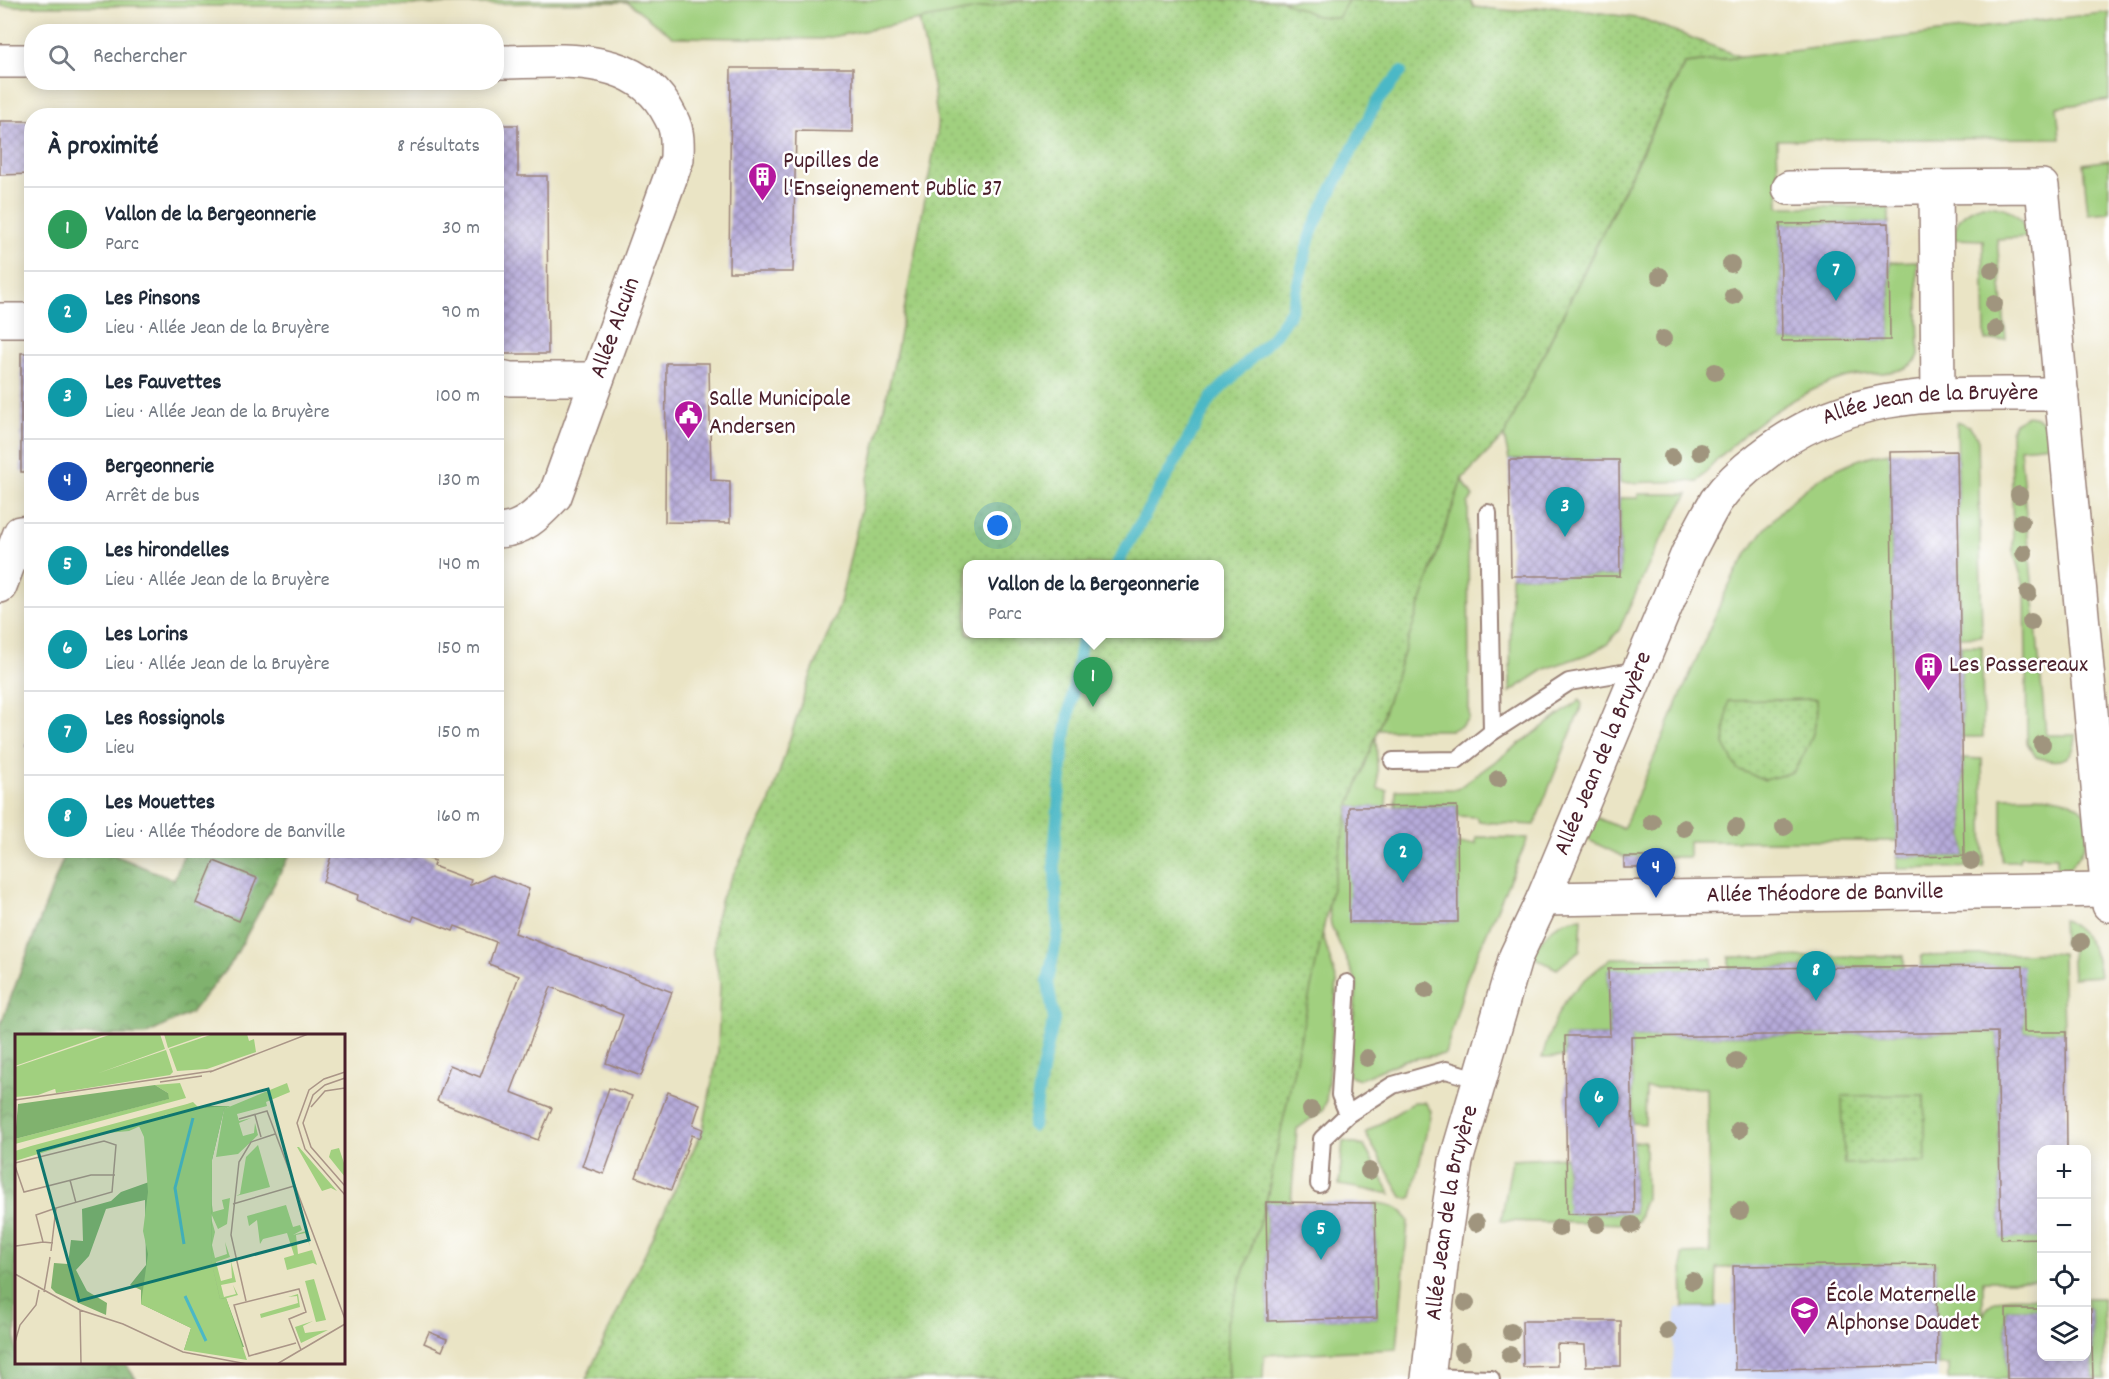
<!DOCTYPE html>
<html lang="fr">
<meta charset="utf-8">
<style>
:root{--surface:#fff;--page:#f6f6f7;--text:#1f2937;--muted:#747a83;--line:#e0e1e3;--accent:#db2777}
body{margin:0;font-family:Dekko,sans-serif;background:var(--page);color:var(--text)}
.controls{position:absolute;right:18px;bottom:18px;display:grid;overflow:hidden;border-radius:12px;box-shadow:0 3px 15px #0003}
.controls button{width:54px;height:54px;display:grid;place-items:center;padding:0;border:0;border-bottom:2px solid var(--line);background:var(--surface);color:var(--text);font:30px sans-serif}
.you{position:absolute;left:998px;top:526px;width:21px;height:21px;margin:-15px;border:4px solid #fff;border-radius:50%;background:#1a73e8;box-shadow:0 0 0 9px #1a73e833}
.badge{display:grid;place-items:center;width:39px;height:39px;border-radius:50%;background:var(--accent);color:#fff;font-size:20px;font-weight:700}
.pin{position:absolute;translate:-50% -50px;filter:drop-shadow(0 2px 3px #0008)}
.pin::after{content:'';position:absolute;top:32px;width:21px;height:18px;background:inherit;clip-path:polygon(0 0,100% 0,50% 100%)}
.popup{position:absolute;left:963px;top:560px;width:261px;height:78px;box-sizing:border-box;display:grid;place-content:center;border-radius:12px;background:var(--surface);filter:drop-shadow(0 2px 4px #0005);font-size:20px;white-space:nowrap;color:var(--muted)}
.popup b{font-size:22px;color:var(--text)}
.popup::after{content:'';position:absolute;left:50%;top:100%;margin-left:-12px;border:12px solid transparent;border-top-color:var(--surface)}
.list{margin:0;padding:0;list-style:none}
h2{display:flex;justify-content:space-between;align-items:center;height:78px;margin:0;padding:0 24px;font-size:26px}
h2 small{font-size:20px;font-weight:400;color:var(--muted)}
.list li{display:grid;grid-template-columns:39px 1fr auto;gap:18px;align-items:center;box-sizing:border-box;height:84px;padding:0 24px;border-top:2px solid var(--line)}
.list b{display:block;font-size:22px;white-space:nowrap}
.list p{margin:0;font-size:20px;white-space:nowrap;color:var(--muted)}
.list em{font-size:20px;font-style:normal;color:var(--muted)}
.icon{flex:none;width:33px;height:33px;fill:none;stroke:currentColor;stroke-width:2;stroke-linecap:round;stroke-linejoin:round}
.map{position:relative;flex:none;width:2109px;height:1379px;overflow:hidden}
.search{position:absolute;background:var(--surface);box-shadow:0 3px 15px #0003;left:24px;top:24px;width:480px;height:66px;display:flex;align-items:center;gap:15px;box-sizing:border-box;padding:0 21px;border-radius:24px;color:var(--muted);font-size:22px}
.panel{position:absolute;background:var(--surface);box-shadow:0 3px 15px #0003;left:24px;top:108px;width:480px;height:750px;border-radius:24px}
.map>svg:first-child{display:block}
</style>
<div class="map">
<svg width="2109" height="1379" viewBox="0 0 2109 1379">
<defs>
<pattern id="forest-crowns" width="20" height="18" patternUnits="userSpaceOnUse" patternTransform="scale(1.5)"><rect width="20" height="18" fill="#80b26e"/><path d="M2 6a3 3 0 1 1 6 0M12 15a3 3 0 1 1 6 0" fill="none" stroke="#6b905b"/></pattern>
<pattern id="park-dots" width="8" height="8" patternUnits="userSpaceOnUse" patternTransform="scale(1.5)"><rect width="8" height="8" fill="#a1d07f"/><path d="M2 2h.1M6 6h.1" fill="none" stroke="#8cb26e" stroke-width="1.8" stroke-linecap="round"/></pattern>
<pattern id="building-cross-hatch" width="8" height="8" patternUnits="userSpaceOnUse" patternTransform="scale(1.5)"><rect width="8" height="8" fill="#b6abda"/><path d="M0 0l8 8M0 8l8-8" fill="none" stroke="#968bb1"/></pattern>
</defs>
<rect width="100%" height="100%" fill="#fff"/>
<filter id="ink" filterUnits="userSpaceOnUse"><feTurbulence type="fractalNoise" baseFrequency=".0167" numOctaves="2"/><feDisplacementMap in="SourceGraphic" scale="12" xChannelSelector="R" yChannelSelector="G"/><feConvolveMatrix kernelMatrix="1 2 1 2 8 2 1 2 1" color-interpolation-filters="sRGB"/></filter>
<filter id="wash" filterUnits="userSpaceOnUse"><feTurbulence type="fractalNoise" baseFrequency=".008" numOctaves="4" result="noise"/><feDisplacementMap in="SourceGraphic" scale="24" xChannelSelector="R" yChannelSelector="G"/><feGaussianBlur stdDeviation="1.35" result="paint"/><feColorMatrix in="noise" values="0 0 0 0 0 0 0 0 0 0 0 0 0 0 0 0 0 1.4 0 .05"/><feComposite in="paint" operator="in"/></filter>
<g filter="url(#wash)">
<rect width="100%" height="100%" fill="#eae4c5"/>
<path fill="#d0daf9" d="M1936,1264L1938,1379H1672L1676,1308L1733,1305V1266Z"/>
<g fill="#a1d07f" stroke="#767855" stroke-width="1.5">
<path d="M0,0H1024L821,39L673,37L628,2L327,6H0Z"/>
<path d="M1247,0H1372L1351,56Z"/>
<path d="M2109,12V100L2057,107L2060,138L1777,140L1779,207H1889V223L1780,224L1782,341L1890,340V262L1917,261L1919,355C1912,378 1864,371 1843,378C1785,397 1737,435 1698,481L1620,483L1619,460H1509L1504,436L1685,64Z"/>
<path d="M2109,160V212L2088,214L2083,164Z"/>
<path d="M1982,205C2006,205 2023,212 2027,237L1997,239L2006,339L1985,341L1983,240L1954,239C1954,219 1965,211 1982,205Z"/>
<path d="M2027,416C2046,418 2049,427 2051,445L2020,448L2046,735H2076C2075,762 2059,764 2036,757L2027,743L2025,588L2013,551L2011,431L2014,423Z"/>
<path d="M1957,421L1969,426L1978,437L1982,636L1960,637Z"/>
<path d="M1890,452L1897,841H1689V857H1624L1584,838L1593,816L1623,829L1725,593C1758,526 1812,463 1890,452Z"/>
<path d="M1462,479L1473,497L1468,503L1469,718L1461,726L1451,730H1378Z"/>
<path d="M1638,494H1688L1657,547L1619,630L1607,644L1591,653L1545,669L1510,692L1511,576H1620V498H1638Z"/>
<path d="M1961,646H1982L1983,737H1962Z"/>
<path d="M1580,700L1582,705L1534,825L1479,822L1477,817L1457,816V806H1395L1396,790L1457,789Z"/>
<path d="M1376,735L1378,789L1387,790L1386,807H1349L1350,922H1457L1458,844H1476V837L1528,838L1467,978L1445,1054L1405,1060L1360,1079L1348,1075L1357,984L1331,925L1328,903L1349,807Z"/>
<path d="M1963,758L1982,759L1984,867L1897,869V857L1964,856Z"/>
<path d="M2002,797C2024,797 2051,793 2071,802C2104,818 2083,865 2057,875V857L2020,856L2019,861H2002Z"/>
<path d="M1582,918L1580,950L1557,969L1531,956C1543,935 1556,919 1582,918Z"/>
<path d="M2062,919C2087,931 2097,949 2100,976L2073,978L2071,945L2063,944Z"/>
<path d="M1322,932L1337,982L1326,1102L1323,1110L1297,1129L1291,1202L1266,1203L1268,1320L1377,1318L1375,1203C1390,1204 1401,1206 1408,1221L1397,1349L1264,1355L1263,1379H1229L1227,1322L1266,1202Z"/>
<path d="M2062,953L2064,1032H2024L2022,966L1921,967V956Z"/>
<path d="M1904,956V967L1729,968V957Z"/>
<path d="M1611,958H1712L1713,969L1608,970L1610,1036H1565V1057L1542,1058C1557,1004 1567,993 1611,958Z"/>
<path d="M1997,1032L2001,1238H2042L2041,1281H1983V1316C1992,1291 2019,1298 2041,1298V1309H2006L2007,1379H1949V1365H1937L1936,1264L1717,1268L1716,1307H1683L1682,1254L1710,1253L1707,1088H1646L1645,1124L1633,1123L1631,1037Z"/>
<path d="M1414,1102H1425L1431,1111L1412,1197L1408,1199L1402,1197L1365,1133Z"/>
<path d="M1343,1141L1364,1146L1391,1194L1339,1185Z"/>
<path d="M1645,1141L1646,1198L1637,1222L1629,1224L1501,1221L1512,1160L1566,1157L1568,1214L1634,1213L1633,1142Z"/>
<path d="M2086,1298H2103L2105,1379H2093L2091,1309H2087Z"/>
</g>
<path fill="url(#forest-crowns)" stroke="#65684c" stroke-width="1.5" d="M66,851H105L174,880L185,851H292L232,962L191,1013L145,1035L16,1036V1362L125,1363L136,1379H0V1026Z"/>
<g fill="url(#park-dots)" stroke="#767855" stroke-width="1.5" fill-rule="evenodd">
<path d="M1024,0H1281L1316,16L1338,18L1348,0H1470L1474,7L1514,11L1553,6L1643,19L1741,57L1684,64L1504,436L1462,479L1378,730L1349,807L1266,1202L1227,1322L1229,1379H586L703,1129L718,1051L720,983L714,952L715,922L721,898L769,804L807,685L839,607L896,354L938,128L933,85L919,20ZM967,564H1219V634H967Z"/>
<path d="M1817,699C1818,729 1810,747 1793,772L1765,780L1737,769L1724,744L1728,701Z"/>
<path d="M1924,1095L1926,1162L1844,1164L1842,1096Z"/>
</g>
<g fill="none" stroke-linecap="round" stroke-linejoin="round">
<g stroke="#4bb8c6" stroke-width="12">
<path d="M1117,564L1212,397L1273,337L1291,311L1310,236L1319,215L1376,103L1401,72"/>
<path d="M1033,1126L1043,1066L1054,1020L1048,982L1058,930L1054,853L1064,743L1083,634"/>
</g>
</g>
<g id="blocks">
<g fill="url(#building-cross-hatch)">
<path d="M731,68H853V132L796,131L793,272H729Z"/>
<path d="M0,121H32V174L0,175Z"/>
<path d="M496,125H518V176H547L548,354H496Z"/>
<path d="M1889,223L1890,340L1782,341L1780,224Z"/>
<rect x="21" y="353" width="11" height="119"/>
<path d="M666,363H709L711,480L730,481V523L665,522Z"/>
<path d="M1957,451L1964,856L1897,857L1890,452Z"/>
<path d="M1509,460H1619L1620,576H1511Z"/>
<path d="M31,732H32V749L26,747Z"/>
<path d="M1457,806L1458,922H1349V807Z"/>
<path d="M333,850H407L435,861L433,866L471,880L469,886L492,875L529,889L515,933L672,992L641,1076L606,1063L623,1015L551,987L511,1092L552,1108L538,1140L437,1101L450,1065L480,1077L519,976L489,964L496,942L455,926L453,931L414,916L412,921L357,900L358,895L323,882Z"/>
<rect x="1624" y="857" width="28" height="11"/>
<path d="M214,861L257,878L239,921L196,903Z"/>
<path d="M2023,966L2024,1032H2066L2067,1150H2042V1238L2001,1239L1997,1032L1631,1037L1634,1213L1567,1214L1565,1036H1610L1608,969Z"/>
<path d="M609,1088L632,1096L604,1174L582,1166Z"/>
<path d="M668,1092L700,1104L693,1125L703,1129L700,1138L692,1135L671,1190L636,1177Z"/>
<path d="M1266,1202L1375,1203L1377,1318L1268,1321Z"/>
<path d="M1936,1264L1937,1365L1735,1370L1733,1266Z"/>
<path d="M2006,1309H2042V1356H2086V1309H2091L2093,1379H2007Z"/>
<path d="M1522,1321H1621V1366H1586L1585,1345L1557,1344V1366L1523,1367Z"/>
<path d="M429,1332L447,1339L442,1351L424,1343Z"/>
</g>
</g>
</g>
<g filter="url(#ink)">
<use href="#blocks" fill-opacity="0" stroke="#9a8278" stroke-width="1.5"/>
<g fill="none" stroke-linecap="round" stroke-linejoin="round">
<defs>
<g id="service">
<path d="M1488,513L1492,732"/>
<path d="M1393,761L1457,760L1492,732L1569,682L1639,670"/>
<path d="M1347,983L1340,1095L1348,1114"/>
<path d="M1319,1184L1322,1139L1348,1114L1393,1085L1446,1070L1480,1080"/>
<path d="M1428,1377L1491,1379"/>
</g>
<g id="minor">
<path d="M0,61H32"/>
<path d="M496,62C554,62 630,50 665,107C669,114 675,123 676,132C678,141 677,150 677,159L555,496C538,514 523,531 496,531"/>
<path d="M1936,187L1938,395"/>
<path d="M1789,188L2042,186L2109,905"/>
<path d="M0,320H32"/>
<path d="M496,376L510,379H597"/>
<path d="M0,586L20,533L32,532"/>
<path id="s1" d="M1543,899L2108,890"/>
<path id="s2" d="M1428,1379L1443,1248L1456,1161L1516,956L1543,899L1688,553C1697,536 1706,518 1716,501C1728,484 1745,469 1761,457C1852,384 1953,395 2062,394"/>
</g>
</defs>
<use href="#service" stroke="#9a8278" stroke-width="20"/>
<use href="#minor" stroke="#9a8278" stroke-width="36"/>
<use href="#service" stroke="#fff" stroke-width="16"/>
<use href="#minor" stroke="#fff" stroke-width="33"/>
</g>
<g fill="#a0957e">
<circle cx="1731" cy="264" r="9"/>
<circle cx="1992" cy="270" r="9"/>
<circle cx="1660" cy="276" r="9"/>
<circle cx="1733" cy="296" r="9"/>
<circle cx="1994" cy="304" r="9"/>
<circle cx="1996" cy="329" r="9"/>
<circle cx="1663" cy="339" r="9"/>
<circle cx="1715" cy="372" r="9"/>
<circle cx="1700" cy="452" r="9"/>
<circle cx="1672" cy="457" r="9"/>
<circle cx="2019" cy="495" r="9"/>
<circle cx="2021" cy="522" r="9"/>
<circle cx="2024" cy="553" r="9"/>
<circle cx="2028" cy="593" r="9"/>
<circle cx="2031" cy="622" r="9"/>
<circle cx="2042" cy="744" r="9"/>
<circle cx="1498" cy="779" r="9"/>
<circle cx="1652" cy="822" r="9"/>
<circle cx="1736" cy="827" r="9"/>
<circle cx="1784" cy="827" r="9"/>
<circle cx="1684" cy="828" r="9"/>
<circle cx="1971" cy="861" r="9"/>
<circle cx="2081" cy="942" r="9"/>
<circle cx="1426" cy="990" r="9"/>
<circle cx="1367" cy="1058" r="9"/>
<circle cx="1736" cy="1061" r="9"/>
<circle cx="1311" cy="1110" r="9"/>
<circle cx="1739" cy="1130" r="9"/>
<circle cx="1369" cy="1171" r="9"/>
<circle cx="1740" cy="1211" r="9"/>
<circle cx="1476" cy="1223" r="9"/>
<circle cx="1597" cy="1224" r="9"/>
<circle cx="1632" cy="1225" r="9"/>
<circle cx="1559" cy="1228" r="9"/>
<circle cx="1692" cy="1281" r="9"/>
<circle cx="1466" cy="1303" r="9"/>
<circle cx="1668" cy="1331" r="9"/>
<circle cx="1511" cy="1332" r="9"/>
<circle cx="1462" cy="1352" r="9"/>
<circle cx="1510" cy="1355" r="9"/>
</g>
</g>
<defs>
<symbol id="building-pin" viewBox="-11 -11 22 30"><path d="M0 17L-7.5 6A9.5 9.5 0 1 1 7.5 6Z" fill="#b5179e" stroke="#fff"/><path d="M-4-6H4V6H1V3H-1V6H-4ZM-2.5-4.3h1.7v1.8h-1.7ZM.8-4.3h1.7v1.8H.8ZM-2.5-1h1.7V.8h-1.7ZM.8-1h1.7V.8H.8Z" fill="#fff"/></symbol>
<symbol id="civic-pin" viewBox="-11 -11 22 30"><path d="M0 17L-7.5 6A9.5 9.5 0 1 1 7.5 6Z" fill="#b5179e" stroke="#fff"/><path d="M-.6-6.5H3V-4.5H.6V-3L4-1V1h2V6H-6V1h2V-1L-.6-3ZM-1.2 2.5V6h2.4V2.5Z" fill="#fff"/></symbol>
<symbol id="school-pin" viewBox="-11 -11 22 30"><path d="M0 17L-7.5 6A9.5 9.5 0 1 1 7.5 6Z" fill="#b5179e" stroke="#fff"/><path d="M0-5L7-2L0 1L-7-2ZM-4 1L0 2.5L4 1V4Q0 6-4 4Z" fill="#fff"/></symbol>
</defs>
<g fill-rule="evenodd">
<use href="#building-pin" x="746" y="160" width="33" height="45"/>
<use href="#civic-pin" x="672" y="398" width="33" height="45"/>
<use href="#building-pin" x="1912" y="650" width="33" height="45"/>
<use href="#school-pin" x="1788" y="1294" width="33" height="45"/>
</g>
<g text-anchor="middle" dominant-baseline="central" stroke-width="5" stroke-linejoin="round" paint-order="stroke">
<g font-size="24" fill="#4a1f2b" stroke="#fff" text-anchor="start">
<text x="783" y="162">Pupilles de<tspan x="783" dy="28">l'Enseignement Public 37</tspan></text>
<text x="709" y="400">Salle Municipale<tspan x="709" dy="28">Andersen</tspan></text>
<text x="1949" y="666">Les Passereaux</text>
<text x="1826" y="1296">École Maternelle<tspan x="1826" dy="28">Alphonse Daudet</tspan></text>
</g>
<g font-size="24" fill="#4a1f2b" stroke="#fff">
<text transform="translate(616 328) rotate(-70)">Allée Alcuin</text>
<text stroke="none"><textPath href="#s2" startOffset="1176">Allée Jean de la Bruyère</textPath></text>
<text stroke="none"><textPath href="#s2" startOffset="654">Allée Jean de la Bruyère</textPath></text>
<text stroke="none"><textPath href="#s1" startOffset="282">Allée Théodore de Banville</textPath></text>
<text stroke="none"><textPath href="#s2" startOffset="168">Allée Jean de la Bruyère</textPath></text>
</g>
</g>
<g transform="translate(15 1034)">
<rect width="330" height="330" fill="#eae4c5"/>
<path d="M0,0L81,1L92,0L0,32ZM97,0H145L150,15L23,61L0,63V33ZM149,0H193L153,14ZM198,0H232L234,7L239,5L241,18L192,35L162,37L154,15ZM151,16L158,38L155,41L41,59L40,54ZM165,49L171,64L0,110V105L153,65V59L140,51ZM272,49L275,58L251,68L252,72L222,80L224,87L236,84L224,89L228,102L239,99L240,89L243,101L223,120L201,123L209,75ZM172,70V83L152,80L114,97L92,99L0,127V117L16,112ZM243,111L255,153L221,162L225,160L231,123ZM282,113H284L322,157L316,154L307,157ZM324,114L330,132V143L314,123L316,116ZM195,157L198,178L209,175L207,166L215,164L212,190L203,195L195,177ZM271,171L278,193L285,191L287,196L278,201L291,197L295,212L290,199L281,201L283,220L297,216L302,231L298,229L272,236L269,224L279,221L272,199L248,205L245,210L242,186L234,192L232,182ZM195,180L200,198L197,211L200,224L212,220L210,208L215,223L201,228L206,247L217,244L216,227L221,248L206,251L209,263L221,260L218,251L223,261L205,266L196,225ZM299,245L311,286L301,288L290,247ZM283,260L285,273L246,284L245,280L283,269L282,262L273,263ZM298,287L288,292L290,299L313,296L286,309L280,293Z" fill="#a1d07f"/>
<path d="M140,51L153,59L154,65L0,105L3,70ZM193,72H215L209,75L197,126L196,225L205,265L211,264L229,313L169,316L176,294L126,270V256L115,251L131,231L130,166L91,175L74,222L61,236L72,257L92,269L91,281L41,259L36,254L39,229L53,230L56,206L68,207L67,175L96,167L106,158L134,148L162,84Z" fill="#80b26e"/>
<path d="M178,68L184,74L215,72L209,75L197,126L196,225L205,265L211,264L232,326L169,316L176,294L126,270L133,220L128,197L133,158L129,103L124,92L152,80H170L172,70Z" fill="#a1d07f"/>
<path fill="none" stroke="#4bb8c6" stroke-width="3" d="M169,210L160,154L178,84M170,262L191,307"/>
<path fill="none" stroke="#aa9587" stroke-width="1.5" d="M195,38L293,0M330,38L309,45L294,56L282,89L290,115L330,161M330,44L310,51L298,61L288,89L296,113L330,152M145,48L187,42M0,66L197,37M296,73L310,57L330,54M240,81L246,103M224,85L252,77L330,285M0,129L89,107L101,111L97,158L41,174L36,217M0,132L9,158L76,141H100M55,146L61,169M218,170L279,152M38,209L28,208L21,181L41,174M1,212L28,208M0,240L65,276L108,290L168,318L232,330M29,258L35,223M231,267L216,201L224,128L236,108L260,100M65,276L66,330M0,308L5,291L21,271L24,256M281,309L234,322L219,271L284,255L291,278L274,285L286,316M262,330L330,290"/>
<path fill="#0f766e" fill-opacity="0.15" stroke="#0f766e" stroke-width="3" d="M253,55L294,206L64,267L23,117Z"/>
<rect width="330" height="330" fill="none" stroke="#4a1f2b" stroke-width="3"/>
</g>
</svg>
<div class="controls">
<button>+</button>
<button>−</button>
<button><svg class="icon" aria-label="locate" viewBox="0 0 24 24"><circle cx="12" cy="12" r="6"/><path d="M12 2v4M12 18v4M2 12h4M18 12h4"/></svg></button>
<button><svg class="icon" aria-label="layers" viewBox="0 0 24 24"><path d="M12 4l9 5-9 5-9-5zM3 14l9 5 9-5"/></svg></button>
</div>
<div class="you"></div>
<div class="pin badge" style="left:1093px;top:707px;background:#2e9e5b">1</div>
<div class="popup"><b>Vallon de la Bergeonnerie</b>Parc</div>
<div class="pin badge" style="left:1403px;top:883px;background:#0f9aa8">2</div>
<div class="pin badge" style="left:1565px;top:537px;background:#0f9aa8">3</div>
<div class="pin badge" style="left:1656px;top:898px;background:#1a4fb4">4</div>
<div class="pin badge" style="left:1321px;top:1260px;background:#0f9aa8">5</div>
<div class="pin badge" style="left:1599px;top:1128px;background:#0f9aa8">6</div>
<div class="pin badge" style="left:1836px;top:301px;background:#0f9aa8">7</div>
<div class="pin badge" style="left:1816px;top:1001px;background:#0f9aa8">8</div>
<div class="search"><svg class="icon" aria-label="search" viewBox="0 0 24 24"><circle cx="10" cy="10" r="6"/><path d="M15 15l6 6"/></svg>Rechercher</div>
<section class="panel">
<h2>À proximité<small>8 résultats</small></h2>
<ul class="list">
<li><span class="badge" style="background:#2e9e5b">1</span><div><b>Vallon de la Bergeonnerie</b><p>Parc</p></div><em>30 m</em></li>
<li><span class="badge" style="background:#0f9aa8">2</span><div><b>Les Pinsons</b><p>Lieu · Allée Jean de la Bruyère</p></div><em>90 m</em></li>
<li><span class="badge" style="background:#0f9aa8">3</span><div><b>Les Fauvettes</b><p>Lieu · Allée Jean de la Bruyère</p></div><em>100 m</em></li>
<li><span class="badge" style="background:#1a4fb4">4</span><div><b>Bergeonnerie</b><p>Arrêt de bus</p></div><em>130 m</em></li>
<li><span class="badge" style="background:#0f9aa8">5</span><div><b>Les hirondelles</b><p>Lieu · Allée Jean de la Bruyère</p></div><em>140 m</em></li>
<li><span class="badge" style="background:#0f9aa8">6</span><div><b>Les Lorins</b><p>Lieu · Allée Jean de la Bruyère</p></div><em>150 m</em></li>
<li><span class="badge" style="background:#0f9aa8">7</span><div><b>Les Rossignols</b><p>Lieu</p></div><em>150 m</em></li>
<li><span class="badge" style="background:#0f9aa8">8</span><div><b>Les Mouettes</b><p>Lieu · Allée Théodore de Banville</p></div><em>160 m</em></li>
</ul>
</section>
</div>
